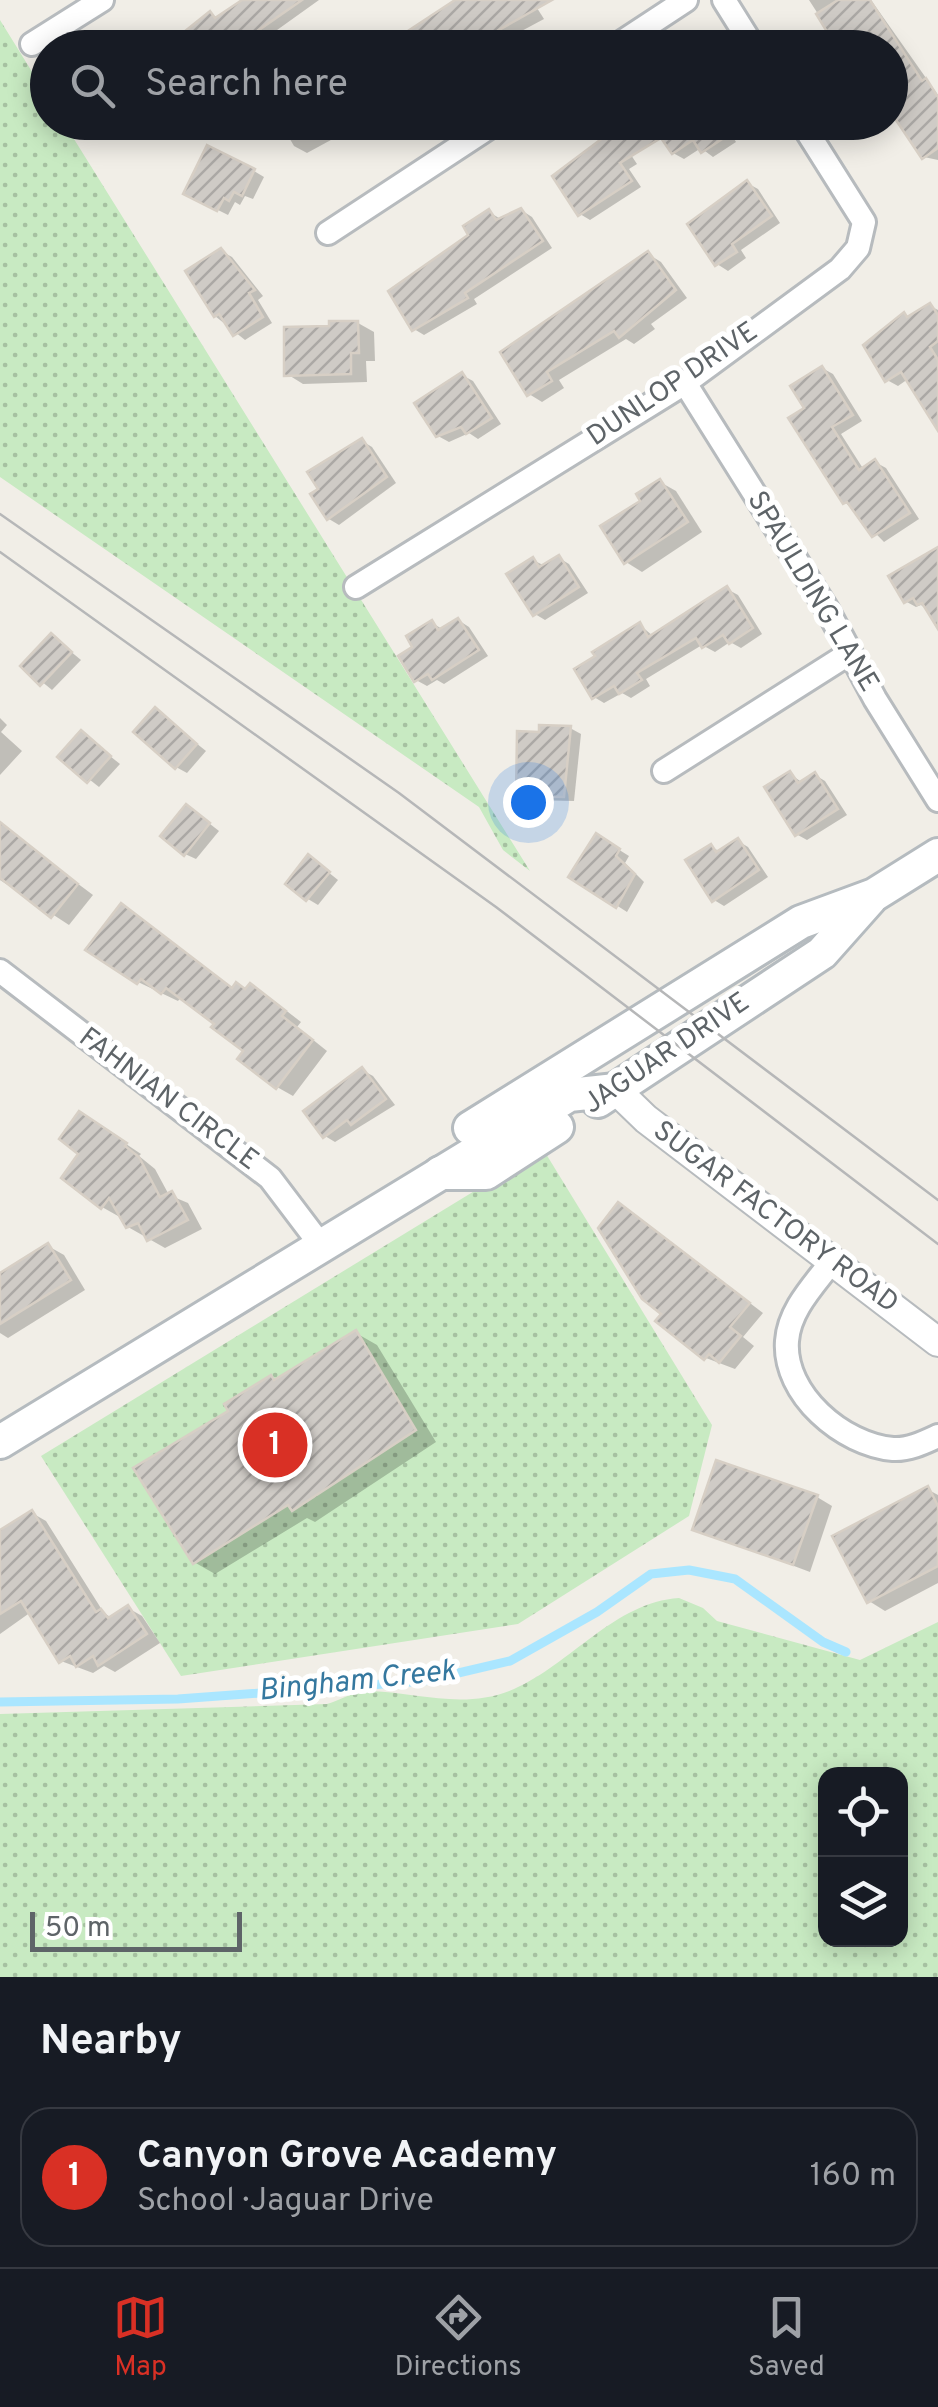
<!DOCTYPE html>
<meta charset="utf-8">
<style>
:root{--surface:#171b24;--page:#20242c;--text:#f1f3f6;--muted:#9ea1a6;--line:#363941;--accent:#d93025}
body{margin:0;font-family:Overpass,sans-serif;background:var(--page);color:var(--text)}
.controls{position:absolute;right:30px;bottom:30px;display:grid;overflow:hidden;border-radius:20px;box-shadow:0 5px 25px #0003}
.controls button{width:90px;height:90px;display:grid;place-items:center;padding:0;border:0;border-bottom:2px solid var(--line);background:var(--surface);color:var(--text);font:50px sans-serif}
.scale{position:absolute;left:30px;bottom:25px;width:212px;box-sizing:border-box;padding-left:10px;border:5px solid #5e6468;border-top:0;font-size:28px;line-height:35px;white-space:nowrap;color:#5e6468;-webkit-text-stroke:8px #fff;paint-order:stroke}
.you{position:absolute;left:528px;top:802px;width:35px;height:35px;margin:-25px;border:8px solid #fff;border-radius:50%;background:#1a73e8;box-shadow:0 0 0 15px #1a73e833}
.badge{display:grid;place-items:center;width:65px;height:65px;border-radius:50%;background:var(--accent);color:#fff;font-size:32px;font-weight:700}
.pin{position:absolute;translate:-50% -50%;border:5px solid #fff;box-shadow:0 2px 10px #0006}
.list{margin:0;padding:0;list-style:none}
h2{display:flex;justify-content:space-between;align-items:center;height:130px;margin:0;padding:0 40px;font-size:42px}
h2 small{font-size:32px;font-weight:400;color:var(--muted)}
.list li{display:grid;grid-template-columns:65px 1fr auto;gap:30px;align-items:center;box-sizing:border-box;height:140px;margin:0 20px 20px;padding:0 20px;border:2px solid var(--line);border-radius:30px}
.list b{display:block;font-size:38px;white-space:nowrap}
.list p{margin:0;font-size:32px;white-space:nowrap;color:var(--muted)}
.list em{font-size:32px;font-style:normal;color:var(--muted)}
.icon{flex:none;width:55px;height:55px;fill:none;stroke:currentColor;stroke-width:2;stroke-linecap:round;stroke-linejoin:round}
.map{position:relative;flex:none;width:938px;height:1977px;overflow:hidden}
.search{position:absolute;background:var(--surface);box-shadow:0 5px 25px #0003;left:30px;right:30px;top:30px;height:110px;display:flex;align-items:center;gap:25px;box-sizing:border-box;padding:0 35px;border-radius:55px;color:var(--muted);font-size:38px}
.sheet{height:290px;background:var(--surface)}
nav{display:flex;justify-content:space-around;align-items:center;box-sizing:border-box;height:140px;border-top:2px solid var(--line);background:var(--surface);font-size:28px;color:var(--muted)}
nav a{display:grid;justify-items:center;gap:5px}
nav .on{color:var(--accent)}
.map>svg:first-child{display:block}
</style>
<div class="map">
<svg width="938" height="1977" viewBox="0 0 938 1977">
<defs>
<pattern id="grass-dots" width="8" height="8" patternUnits="userSpaceOnUse" patternTransform="scale(2.5)"><rect width="8" height="8" fill="#c8eac2"/><path d="M2 2h.1M6 6h.1" fill="none" stroke="#a6c1a1" stroke-width="1.8" stroke-linecap="round"/></pattern>
<pattern id="building-hatch" width="6" height="6" patternUnits="userSpaceOnUse" patternTransform="scale(2.5)"><rect width="6" height="6" fill="#cfcbc6"/><path d="M-1 1l2-2M0 6l6-6M5 7l2-2" fill="none" stroke="#aba8a5"/></pattern>
</defs>
<rect width="100%" height="100%" fill="#f1eee7"/>
<g fill="url(#grass-dots)" fill-rule="evenodd">
<path d="M0,20L47,96L48,122L64,123L530,871L503,850L479,807L0,477Z"/>
<path d="M543,1149L712,1425L689,1516L518,1624L181,1676L41,1456Z"/>
<path d="M679,1598L703,1608L717,1621L860,1660L938,1622V1977H0V1714L327,1704C340,1700 357,1690 371,1691C420,1693 465,1710 514,1689C571,1664 615,1602 679,1598ZM826,1774H900V1940H826Z"/>
</g>
<g fill="#0003">
<path d="M246,0H319L252,48H173L211,14L218,18Z"/>
<path d="M460,0H532L544,19L490,48H387Z"/>
<path d="M809,0H871L938,95V160L924,157L890,114V48H840Z"/>
<path d="M280,122H364L307,153L294,146Z"/>
<path d="M654,122H724L736,142L713,157L701,148L684,159L673,153Z"/>
<path d="M611,134L621,140L637,164L629,169L641,187L590,220L580,214L592,153L589,148Z"/>
<path d="M254,171L264,177L253,199L245,196L240,205L235,202L228,215L196,199Z"/>
<path d="M747,183L758,189L780,223L741,250L746,258L728,271L717,264Z"/>
<path d="M521,210L532,217L552,248L474,299L477,304L424,335L414,329L489,212L499,218Z"/>
<path d="M221,251L232,257L263,296L258,300L272,323L245,340L215,316Z"/>
<path d="M648,254L661,262L687,298L651,324L655,329L634,344L626,339L559,380L564,388L542,402L529,394L503,353Z"/>
<path d="M930,306L938,310V427L908,379L898,386L887,380L904,315L910,318Z"/>
<path d="M358,323L374,332L375,361H366L367,382L303,384L287,374L331,329Z"/>
<path d="M822,368L833,374L862,421L841,434L864,470L875,462L886,468L919,519L884,542L845,502L807,409Z"/>
<path d="M462,375L473,381L501,424L478,439L469,433L449,442L438,436Z"/>
<path d="M362,441L372,447L396,483L339,525L329,519Z"/>
<path d="M660,482L676,491L702,532L642,572L626,562Z"/>
<path d="M938,553V619L921,605L916,607L905,601Z"/>
<path d="M559,558L569,564L588,593L545,620L535,614L533,560L545,566Z"/>
<path d="M727,589L738,595L762,634L741,648L730,642L715,652L702,645L646,679L650,686L631,698L622,693L604,703L594,697L640,625L653,636Z"/>
<path d="M458,620L469,627L488,656L444,684L437,680L427,686L416,680V648L432,623L444,630Z"/>
<path d="M52,636L81,660L52,690L23,666Z"/>
<path d="M155,710L206,751L187,773L176,767Z"/>
<path d="M0,718L7,725L1,732L22,751L0,775Z"/>
<path d="M570,728L581,734L574,801L529,800L518,794Z"/>
<path d="M81,733L120,764L99,787L61,757Z"/>
<path d="M790,774L803,783L815,775L825,781L847,815L807,840L796,834Z"/>
<path d="M196,813L219,831L196,859L185,854Z"/>
<path d="M2,827L93,895L69,925L0,880Z"/>
<path d="M597,836L629,856L625,863L644,882L627,912L571,876Z"/>
<path d="M738,841L748,847L768,877L724,906L714,900L711,846L720,852Z"/>
<path d="M318,864L338,880L318,905L308,899Z"/>
<path d="M122,906L234,990L247,991L251,986L266,995L301,1022L297,1027L327,1051L293,1096L277,1087L246,1051L181,997L178,1001L138,982Z"/>
<path d="M362,1070L373,1076L395,1105L335,1142L325,1136Z"/>
<path d="M96,1124L141,1154L139,1156L155,1169L169,1195L188,1203L202,1229L165,1248L128,1227L121,1213L118,1216L102,1207Z"/>
<path d="M633,1214L763,1313L743,1337L754,1346L735,1369L706,1358L659,1321L665,1313Z"/>
<path d="M48,1246L64,1255L85,1290L8,1338L0,1333V1276Z"/>
<path d="M356,1333L377,1345L436,1442L315,1522L307,1518L215,1574L194,1562L231,1411L271,1378L277,1382Z"/>
<path d="M927,1489L938,1495V1583L885,1611L869,1601Z"/>
<path d="M817,1497L832,1506L810,1572L695,1529Z"/>
<path d="M32,1513L46,1521L104,1613L112,1618L128,1608L142,1616L160,1643L115,1672L104,1666L93,1673L61,1661L31,1612L0,1634V1533Z"/>
</g>
<g fill="none" stroke-linecap="round" stroke-linejoin="round">
<path stroke="#aae6ff" stroke-width="9" d="M0,1702L178,1699L424,1681L510,1661L597,1612L651,1574L689,1570L735,1579L823,1642L846,1652"/>
</g>
<g fill="url(#building-hatch)" stroke="#d7cfc5" stroke-width="2.5">
<path d="M242,0H302L233,48H164L210,11L215,18Z"/>
<path d="M455,0H552L467,48H382Z"/>
<path d="M838,0H870L922,81L926,78L938,97V148L922,159L890,111V48H837L816,14Z"/>
<path d="M624,122H748L701,153L693,140L672,154L661,138L620,163L632,181L578,216L552,176Z"/>
<path d="M207,145L255,169L242,196L234,192L229,201L224,198L217,211L183,194Z"/>
<path d="M747,180L772,216L732,244L737,252L715,266L687,224Z"/>
<path d="M521,208L543,241L465,293L468,298L412,331L388,291L468,235L463,226L489,209L496,220Z"/>
<path d="M221,248L255,290L249,293L263,317L233,336L219,314L214,317L185,271Z"/>
<path d="M648,251L676,290L619,338L614,331L547,372L552,381L527,396L500,352Z"/>
<path d="M930,303L938,315V341L930,347L938,360V431L901,372L885,382L863,345L904,312L907,317Z"/>
<path d="M329,321H358L359,353H351V374L284,376V327L329,326Z"/>
<path d="M822,366L853,415L832,427L859,470L875,459L910,513L872,537L847,502L843,504L788,418L804,408L790,386Z"/>
<path d="M462,372L492,418L466,434L461,427L436,437L414,403Z"/>
<path d="M362,438L387,477L327,520L310,494L318,489L307,472Z"/>
<path d="M660,479L688,522L624,564L600,526L640,501L636,494Z"/>
<path d="M938,547V629L922,603L917,605L913,598L904,603L888,576Z"/>
<path d="M559,555L579,587L533,616L506,574L533,557L539,567Z"/>
<path d="M727,586L753,628L729,644L723,635L702,648L696,638L637,673L642,680L619,694L614,686L592,699L574,669L595,656L592,652L640,622L648,637Z"/>
<path d="M458,618L479,650L432,680L428,674L414,682L398,656L412,647L406,636L432,620L438,630Z"/>
<path d="M51,633L72,652L40,686L20,666Z"/>
<path d="M155,707L197,744L175,769L133,732Z"/>
<path d="M539,725L571,726L564,797L516,796L517,731L539,732Z"/>
<path d="M81,730L111,756L87,783L57,757Z"/>
<path d="M790,771L798,783L815,772L838,809L795,836L764,787Z"/>
<path d="M186,804L210,823L184,856L160,836Z"/>
<path d="M0,822L78,884L51,918L0,878Z"/>
<path d="M596,833L620,849L616,856L635,874L616,908L568,877Z"/>
<path d="M738,838L759,870L712,902L685,860L711,844L716,852Z"/>
<path d="M308,854L330,872L306,901L285,884Z"/>
<path d="M121,903L232,988L236,982L245,989L250,983L286,1011L282,1016L313,1040L276,1089L237,1059L243,1051L211,1027L214,1024L166,988L161,994L141,979L137,984L85,950Z"/>
<path d="M362,1067L386,1099L351,1125L347,1120L323,1138L303,1111Z"/>
<path d="M79,1111L127,1143L125,1146L139,1157L160,1197L172,1191L188,1220L147,1241L138,1223L126,1228L109,1198L101,1209L61,1178L78,1154L59,1139Z"/>
<path d="M618,1202L750,1303L730,1327L741,1336L719,1363L709,1354L704,1360L655,1321L661,1314L642,1299L598,1228Z"/>
<path d="M48,1243L71,1280L0,1324V1273Z"/>
<path d="M356,1330L416,1430L292,1511L288,1505L193,1564L133,1468L228,1411L224,1404L271,1375L274,1380Z"/>
<path d="M716,1460L818,1495L793,1565L692,1530Z"/>
<path d="M928,1486L938,1506V1566L867,1603L832,1536Z"/>
<path d="M32,1510L96,1612L101,1609L108,1618L128,1605L147,1634L98,1666L93,1656L76,1667L70,1656L59,1663L21,1601L0,1614V1530Z"/>
</g>
<g fill="none" stroke-linecap="round" stroke-linejoin="round">
<defs>
<g id="minor">
<path d="M724,0L754,48"/>
<path d="M32,44L102,0"/>
<path d="M613,48L686,0"/>
<path d="M328,233L497,122"/>
<path d="M685,383L828,611L875,699L938,800"/>
<path d="M356,587L685,383L840,269L858,248L864,222L801,122"/>
<path d="M664,771L850,653"/>
<path d="M0,971L270,1178L320,1244"/>
<path d="M832,1261C814,1285 789,1310 787,1341C783,1394 843,1445 893,1449C909,1450 925,1442 938,1436"/>
</g>
<path id="tertiary" d="M616,1090L646,1119L938,1342"/>
<g id="secondary">
<path d="M598,1101L822,953L870,899"/>
<path d="M470,1128L801,922L874,895L938,855"/>
<path d="M440,1173H486L557,1127"/>
<path d="M0,1442L569,1095L616,1090"/>
</g>
</defs>
<use href="#minor" stroke="#b7bbbe" stroke-width="28"/>
<use href="#tertiary" stroke="#b7bbbe" stroke-width="32"/>
<use href="#secondary" stroke="#b5bbbf" stroke-width="38"/>
<use href="#minor" stroke="#fff" stroke-width="22"/>
<use href="#tertiary" stroke="#fff" stroke-width="28"/>
<use href="#secondary" stroke="#fff" stroke-width="32"/>
<g stroke="#b6b7b8" stroke-width="2.5">
<path d="M0,514L399,793L938,1200"/>
<path d="M0,552L496,907L938,1244"/>
</g>
</g>
<g text-anchor="middle" dominant-baseline="central" stroke-width="10" stroke-linejoin="round" paint-order="stroke">
<g font-size="28" fill="#5e6468" stroke="#fff">
<text transform="translate(673 385) rotate(-34)">DUNLOP DRIVE</text>
<text transform="translate(812 592) rotate(59)">SPAULDING LANE</text>
<text transform="translate(667 1054) rotate(-34)">JAGUAR DRIVE</text>
<text transform="translate(168 1100) rotate(37)">FAHNIAN CIRCLE</text>
<text transform="translate(775 1218) rotate(37)">SUGAR FACTORY ROAD</text>
</g>
<g font-size="30" font-style="italic" fill="#35789f" stroke="#fff">
<text transform="translate(357 1682) rotate(-6)">Bingham Creek</text>
</g>
</g>
</svg>
<div class="controls">
<button><svg class="icon" aria-label="locate" viewBox="0 0 24 24"><circle cx="12" cy="12" r="6"/><path d="M12 2v4M12 18v4M2 12h4M18 12h4"/></svg></button>
<button><svg class="icon" aria-label="layers" viewBox="0 0 24 24"><path d="M12 4l9 5-9 5-9-5zM3 14l9 5 9-5"/></svg></button>
</div>
<div class="scale">50 m</div>
<div class="you"></div>
<div class="pin badge" style="left:275px;top:1445px">1</div>
<div class="search"><svg class="icon" aria-label="search" viewBox="0 0 24 24"><circle cx="10" cy="10" r="6"/><path d="M15 15l6 6"/></svg>Search here</div>
</div>
<section class="sheet">
<h2>Nearby<small></small></h2>
<ul class="list">
<li><span class="badge">1</span><div><b>Canyon Grove Academy</b><p>School · Jaguar Drive</p></div><em>160 m</em></li>
</ul>
</section>
<nav>
<a class="on"><svg class="icon" aria-label="map" viewBox="0 0 24 24"><path d="M3 6l6-2 6 2 6-2v14l-6 2-6-2-6 2zM9 4v14M15 6v14"/></svg>Map</a>
<a><svg class="icon" aria-label="directions" viewBox="0 0 24 24"><path d="M12 3l9 9-9 9-9-9zM9 14v-3h6M13 9l2 2-2 2"/></svg>Directions</a>
<a><svg class="icon" aria-label="saved" viewBox="0 0 24 24"><path d="M7 4h10v16l-5-4-5 4z"/></svg>Saved</a>
</nav>
